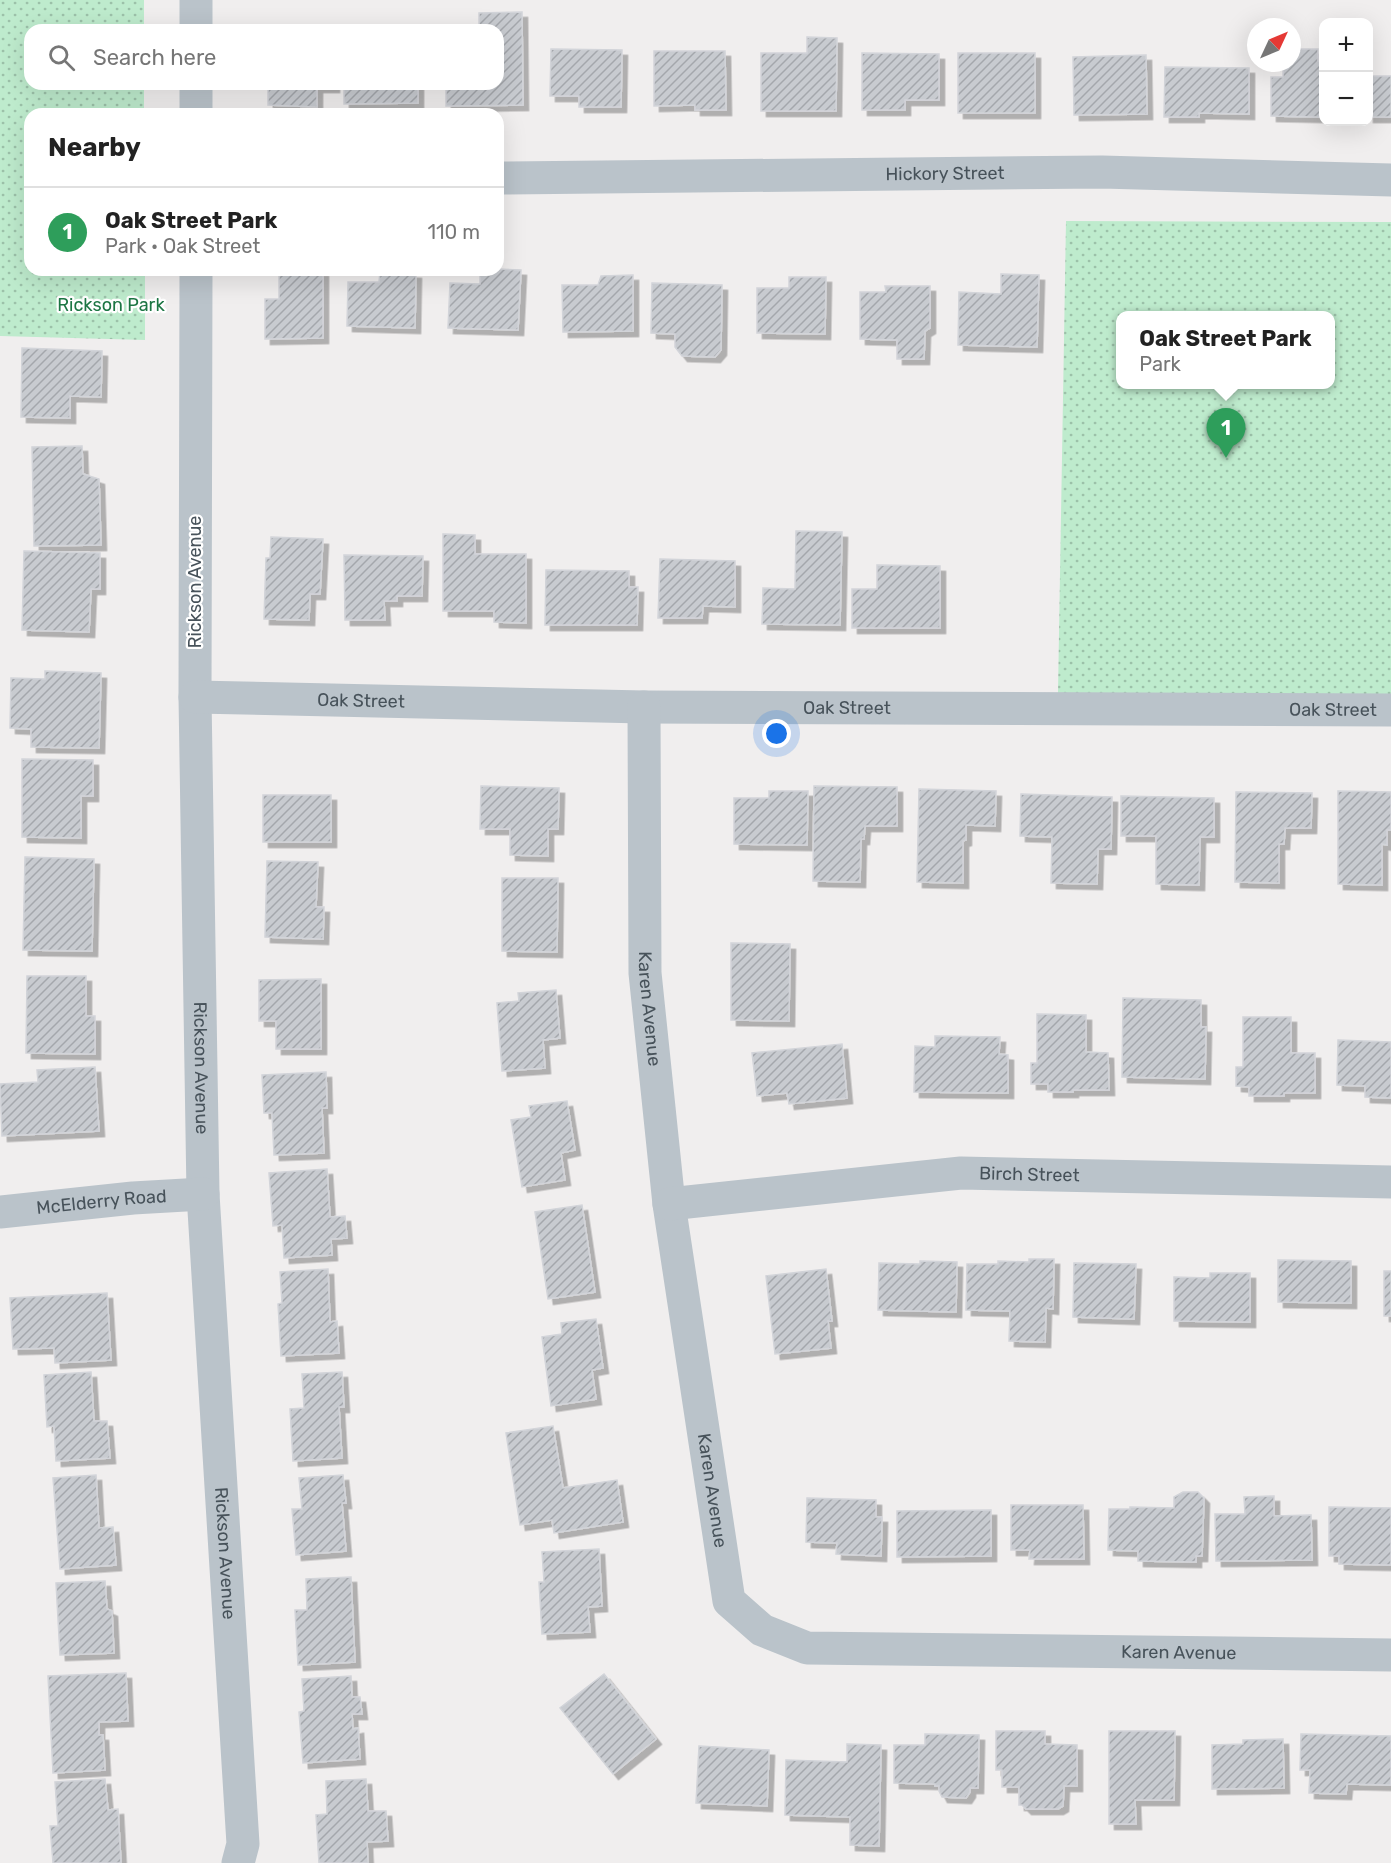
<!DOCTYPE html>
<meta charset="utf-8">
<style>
:root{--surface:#fff;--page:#f2f2f2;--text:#222;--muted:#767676;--line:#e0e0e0;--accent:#257cd3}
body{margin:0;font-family:Rubik,sans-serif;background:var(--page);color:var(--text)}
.controls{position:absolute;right:18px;top:18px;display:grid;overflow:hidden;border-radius:12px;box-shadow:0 6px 24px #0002}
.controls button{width:54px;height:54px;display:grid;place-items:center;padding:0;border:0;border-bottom:2px solid var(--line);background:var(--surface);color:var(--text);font:30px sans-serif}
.compass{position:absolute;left:1247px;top:18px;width:54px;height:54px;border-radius:50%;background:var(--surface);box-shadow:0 6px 24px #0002;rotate:46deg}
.you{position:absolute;left:777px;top:734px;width:21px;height:21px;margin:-15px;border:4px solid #fff;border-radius:50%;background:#1a73e8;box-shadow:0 0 0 9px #1a73e833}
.badge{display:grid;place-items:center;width:39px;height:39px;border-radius:50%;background:var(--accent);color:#fff;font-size:20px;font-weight:700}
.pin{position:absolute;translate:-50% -50px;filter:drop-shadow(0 2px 3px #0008)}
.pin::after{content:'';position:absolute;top:32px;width:21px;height:18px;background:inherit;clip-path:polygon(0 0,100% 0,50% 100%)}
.popup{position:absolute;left:1116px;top:311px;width:219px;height:78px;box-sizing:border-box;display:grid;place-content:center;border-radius:12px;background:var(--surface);filter:drop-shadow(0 2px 4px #0005);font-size:20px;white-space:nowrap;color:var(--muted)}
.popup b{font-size:22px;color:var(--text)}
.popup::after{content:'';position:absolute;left:50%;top:100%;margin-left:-12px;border:12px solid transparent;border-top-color:var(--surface)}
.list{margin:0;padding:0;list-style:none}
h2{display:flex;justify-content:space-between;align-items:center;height:78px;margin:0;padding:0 24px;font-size:26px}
h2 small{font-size:20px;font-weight:400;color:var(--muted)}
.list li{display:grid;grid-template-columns:39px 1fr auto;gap:18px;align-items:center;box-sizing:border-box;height:90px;padding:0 24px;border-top:2px solid var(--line)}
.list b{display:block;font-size:22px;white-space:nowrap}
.list p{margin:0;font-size:20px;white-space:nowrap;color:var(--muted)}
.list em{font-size:20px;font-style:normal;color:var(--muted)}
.icon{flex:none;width:33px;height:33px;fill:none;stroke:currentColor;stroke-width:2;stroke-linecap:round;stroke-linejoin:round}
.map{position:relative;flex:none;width:1391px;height:1863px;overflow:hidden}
.search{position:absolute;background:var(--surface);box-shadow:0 6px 24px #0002;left:24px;top:24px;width:480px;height:66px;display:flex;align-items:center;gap:15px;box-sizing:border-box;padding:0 21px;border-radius:18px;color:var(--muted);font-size:22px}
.panel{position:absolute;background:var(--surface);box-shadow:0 6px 24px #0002;left:24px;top:108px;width:480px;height:168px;border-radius:18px}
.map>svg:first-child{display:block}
</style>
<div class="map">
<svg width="1391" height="1863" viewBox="0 0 1391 1863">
<defs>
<pattern id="park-dots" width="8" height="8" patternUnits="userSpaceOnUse" patternTransform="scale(1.5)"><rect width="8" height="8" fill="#beebcd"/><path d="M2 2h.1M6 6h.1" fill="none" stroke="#9cc1a9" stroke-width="1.8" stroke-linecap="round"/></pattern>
<pattern id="building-hatch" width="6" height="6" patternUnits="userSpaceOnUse" patternTransform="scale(1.5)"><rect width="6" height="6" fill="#c8cbd0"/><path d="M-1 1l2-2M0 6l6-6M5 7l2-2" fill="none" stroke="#a4a7ac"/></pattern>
<filter id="shadow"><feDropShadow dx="5.5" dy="5.5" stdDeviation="0" flood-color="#0004"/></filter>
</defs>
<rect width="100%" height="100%" fill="#f0eeee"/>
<g fill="url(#park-dots)" fill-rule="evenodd">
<path d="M0,0H144V30H30V84H144V114H30V270H145V340L0,336Z"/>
<path d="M1066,221L1391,222V697L1058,693ZM1121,316H1331V384H1121Z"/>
</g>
<g fill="url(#building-hatch)" stroke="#d2d4d9" stroke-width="1.5" filter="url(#shadow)">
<path d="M522,12L523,105L446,106V84H498V30H479V13Z"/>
<path d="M807,37L837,38L836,111H761V53H807Z"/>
<path d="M551,49L622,50L621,107H579V96H550Z"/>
<path d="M1292,49H1318V61H1324V103H1321L1320,117L1271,116V77H1283V63H1292Z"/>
<path d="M654,51H725L726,110H695V105L654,106Z"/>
<path d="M862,53L939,54V100H905V110H862Z"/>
<rect x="958" y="53" width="77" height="60"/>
<path d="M1146,55L1147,114L1074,115L1073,57Z"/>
<path d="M1165,67L1249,68V114L1199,113V117H1164Z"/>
<rect x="1368" y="76" width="23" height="41"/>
<path d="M268,84H334V87H317V107L268,105Z"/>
<path d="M344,84H418V103L344,104Z"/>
<path d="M498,269L521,270L518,330L448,328L450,283L480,284V270Z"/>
<path d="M279,271H323V338L265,339V299H279Z"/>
<path d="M380,272L416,273L415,328L347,326L348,282H379Z"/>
<path d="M1001,274L1039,275L1037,347L958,345L959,292L1001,294Z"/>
<path d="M633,275V331L563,332L562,285H598L601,276Z"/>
<path d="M789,277H826L825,334L757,333V288H789Z"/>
<path d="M652,283L722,285L721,350L715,357L682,356L675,347V334L651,333Z"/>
<path d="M885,286H930V328L925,331L924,359H897V340L860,339V292H886Z"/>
<path d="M22,348L102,351L101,397L70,396V418L21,417Z"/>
<path d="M82,446L83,474L99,479L101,545L34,546L32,447Z"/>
<path d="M796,531L842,532L840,625L762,624L763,588L795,589Z"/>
<path d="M443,534L475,535V554H526V623L494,622V611H443Z"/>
<path d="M271,537L323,539L320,594H310L309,620L264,619L266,558H270Z"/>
<path d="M24,551L100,553V589H91L89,632L22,630Z"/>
<path d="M344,555L423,556L422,596H397V601H384L385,620H345Z"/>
<path d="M660,559L735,561V607L703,606L702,618H658Z"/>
<path d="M877,565L940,566V628H852V589H877Z"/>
<path d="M546,570L629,571V587H638L637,625H545Z"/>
<path d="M45,671L101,673L99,748L31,747V729L10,728L11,678L45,679Z"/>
<path d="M22,759L93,760V796H81V838L22,837Z"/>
<path d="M481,786L559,788L558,829H548V856L510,855V829H480Z"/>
<path d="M814,786L897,787V826H865L864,839H861L860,882L813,881Z"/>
<path d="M919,789L996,791L995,826L966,825V840L963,841V883L917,882Z"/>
<path d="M769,791H808L807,845L734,844V798H769Z"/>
<path d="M1338,791L1391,792V830H1387V845L1382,844V885L1338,884Z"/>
<path d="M1236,792L1312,793L1311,828H1285L1284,844H1279V883L1235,882Z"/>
<path d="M1021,794L1112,797L1111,849H1098L1097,884L1051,883L1052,837L1020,836Z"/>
<rect x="263" y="795" width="68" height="47"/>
<path d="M1121,796L1214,798V837H1200L1199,885L1156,884V836H1121Z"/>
<path d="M25,857L94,859L92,951L23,950Z"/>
<path d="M267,861L318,862L316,907H324L323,939L265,937Z"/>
<path d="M502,878H558L557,952L502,951Z"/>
<path d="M731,943L790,944L789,1021L731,1020Z"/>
<path d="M27,976H86V1016H95V1054L26,1053Z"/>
<path d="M321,979V1049H276V1021H259V980Z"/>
<path d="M556,990L560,1038L543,1040L545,1068L502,1071L497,1003L519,1001L518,993Z"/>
<path d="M1123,998L1201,1000V1027H1206L1205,1079L1122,1077Z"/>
<path d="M1037,1014L1086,1015V1052L1108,1053L1109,1090H1073V1092H1048V1084H1031V1063H1037Z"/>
<path d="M1243,1017H1291V1053H1315V1093H1284V1096H1249V1087L1236,1086V1067H1243Z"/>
<path d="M935,1036L1000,1037L999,1054L1008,1055V1093L914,1092L915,1046L935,1047Z"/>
<path d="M1338,1040L1391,1042V1098L1365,1097V1086L1337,1085Z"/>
<path d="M842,1044L847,1098L789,1104L787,1093L757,1096L752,1053Z"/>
<path d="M95,1067L99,1131L2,1136L0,1084L38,1082L37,1070Z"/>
<path d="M326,1072L327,1108H322L324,1153L274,1155L272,1113H264L262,1075Z"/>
<path d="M567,1101L575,1150L561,1153L565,1180L522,1187L511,1120L531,1117L529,1106Z"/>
<path d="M327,1169L330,1217L345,1216L347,1238L331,1239L332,1255L284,1258L282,1225L273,1226L269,1173Z"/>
<path d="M582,1205L595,1292L548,1299L535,1212Z"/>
<path d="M1029,1259H1054L1053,1309L1046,1308L1045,1342L1009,1341L1010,1311L966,1310L967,1264H998V1261L1029,1262Z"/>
<path d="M1278,1260L1351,1261V1303L1278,1302Z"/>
<path d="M920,1261L957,1262L956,1312L878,1310L879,1263L920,1264Z"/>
<path d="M1074,1263L1136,1264L1134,1319L1073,1317Z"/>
<path d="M328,1269L330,1322L337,1321L339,1353L281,1356L278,1304L282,1303L280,1272Z"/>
<path d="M826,1269L832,1321H828L831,1348L775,1354L766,1276Z"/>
<rect x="1384" y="1271" width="7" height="45"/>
<path d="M1210,1273H1250V1322L1174,1321V1277L1210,1278Z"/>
<path d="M107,1293L111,1360L55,1363L54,1348L13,1349L10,1298Z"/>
<path d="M596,1319L603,1368L592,1370L596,1399L551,1406L542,1337L562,1334L561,1323Z"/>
<path d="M91,1372L94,1421H107L110,1458L56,1461L54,1426L47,1427L44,1375Z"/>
<path d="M342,1372L344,1407H339L342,1458L293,1461L290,1409L304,1408L302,1374Z"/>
<path d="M553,1426L563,1488L617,1480L623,1522L554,1533L552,1520L520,1525L506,1433Z"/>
<path d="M96,1475L99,1528L113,1527L116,1565L60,1569L53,1478Z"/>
<path d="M343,1475L346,1503H342L346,1551L296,1555L292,1509H302L299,1478Z"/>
<path d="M1183,1492H1198L1204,1498L1202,1556H1196V1562L1138,1561V1551L1108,1550L1109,1509H1130V1507L1174,1508V1497Z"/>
<path d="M1274,1496V1516L1311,1515L1312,1560L1216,1561L1215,1514H1245L1244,1497Z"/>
<path d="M807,1498L876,1500V1517H882L881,1556L836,1554L837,1543L806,1542Z"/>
<path d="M1011,1505H1083L1084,1559H1029L1030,1550H1011Z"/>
<path d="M1329,1507L1391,1508V1565L1339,1564V1556H1329Z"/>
<path d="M991,1510V1556L897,1557V1511Z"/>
<path d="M599,1549L602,1606L588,1607L590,1632L542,1634L539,1582H544L542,1552Z"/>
<path d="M351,1577L355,1662L298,1665L295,1610H307L306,1579Z"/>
<path d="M105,1581L107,1609L112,1611L114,1653L60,1655L56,1583Z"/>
<path d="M126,1673L128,1721L99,1722V1735H103L105,1770L53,1773L48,1676Z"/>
<path d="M604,1674L656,1739L613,1774L560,1708Z"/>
<path d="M351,1676L352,1697H360L362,1714H352L353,1729L358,1728L360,1759L303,1763L299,1712L304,1711L302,1679Z"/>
<path d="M996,1731H1045V1744L1077,1745V1786H1064L1063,1806L1058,1809H1026L1022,1805H1019V1787H1002V1770H996Z"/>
<path d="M1109,1731H1175L1174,1800H1135L1136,1824H1109Z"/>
<path d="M925,1734L979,1735L978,1788H970V1792L966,1798L942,1797L939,1791V1786H935V1784L894,1783V1745H925Z"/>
<path d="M1301,1734L1391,1736V1785L1347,1784L1346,1794L1309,1793L1310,1770H1300Z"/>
<path d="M1283,1739L1284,1788L1212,1789V1745L1243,1744V1740Z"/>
<path d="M847,1744L881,1745L879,1846L850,1845V1817L785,1815L786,1760L847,1762Z"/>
<path d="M699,1746L769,1750L767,1806L696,1803Z"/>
<path d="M105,1779L108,1810L118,1809L121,1863H53L50,1826H58L55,1782Z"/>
<path d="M366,1779L368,1811H386L388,1841L367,1842L368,1863H319L316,1815L327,1814L326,1781Z"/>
</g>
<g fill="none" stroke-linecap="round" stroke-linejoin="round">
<g stroke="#bac3ca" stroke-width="33">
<path d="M196,30V0"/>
<path d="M196,114V84"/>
<path id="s1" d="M498,178L1102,172L1391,180"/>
<path id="s2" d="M196,270L195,697L203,1194L243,1844L238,1863"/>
<path id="s3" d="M195,697L644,707L1391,710"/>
<path id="s4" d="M644,707L645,973L669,1204L729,1601L762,1630L807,1648L1391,1655"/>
<path id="s5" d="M669,1204L961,1173L1391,1182"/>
<path id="s6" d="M0,1212L133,1198L203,1194"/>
</g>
</g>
<g text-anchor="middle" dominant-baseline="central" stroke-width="4.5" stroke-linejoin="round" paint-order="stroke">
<g font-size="18" fill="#47525a" stroke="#fff">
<text stroke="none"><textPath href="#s1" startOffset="447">Hickory Street</textPath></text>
<text transform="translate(195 582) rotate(-90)">Rickson Avenue</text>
<text stroke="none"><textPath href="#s3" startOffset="166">Oak Street</textPath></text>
<text stroke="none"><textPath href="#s3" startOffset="652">Oak Street</textPath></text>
<text stroke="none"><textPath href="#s3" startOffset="1138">Oak Street</textPath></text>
<text stroke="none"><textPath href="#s4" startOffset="302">Karen Avenue</textPath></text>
<text stroke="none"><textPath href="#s2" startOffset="798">Rickson Avenue</textPath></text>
<text stroke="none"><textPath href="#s5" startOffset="362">Birch Street</textPath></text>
<text stroke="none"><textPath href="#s6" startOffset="102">McElderry Road</textPath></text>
<text stroke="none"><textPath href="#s4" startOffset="788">Karen Avenue</textPath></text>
<text stroke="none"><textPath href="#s2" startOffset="1284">Rickson Avenue</textPath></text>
<text stroke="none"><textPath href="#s4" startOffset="1364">Karen Avenue</textPath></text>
</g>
<g font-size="18" fill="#1d7644" stroke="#fff">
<text x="111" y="305">Rickson Park</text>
</g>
</g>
</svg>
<div class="controls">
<button>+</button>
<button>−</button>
</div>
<svg class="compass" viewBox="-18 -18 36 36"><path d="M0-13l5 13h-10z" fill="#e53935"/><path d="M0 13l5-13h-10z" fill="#767676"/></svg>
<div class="you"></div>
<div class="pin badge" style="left:1226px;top:458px;background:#2e9e5b">1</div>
<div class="popup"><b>Oak Street Park</b>Park</div>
<div class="search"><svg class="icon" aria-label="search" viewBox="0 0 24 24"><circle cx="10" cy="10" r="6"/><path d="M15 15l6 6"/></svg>Search here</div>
<section class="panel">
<h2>Nearby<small></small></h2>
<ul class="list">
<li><span class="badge" style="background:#2e9e5b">1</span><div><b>Oak Street Park</b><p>Park · Oak Street</p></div><em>110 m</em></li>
</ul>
</section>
</div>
